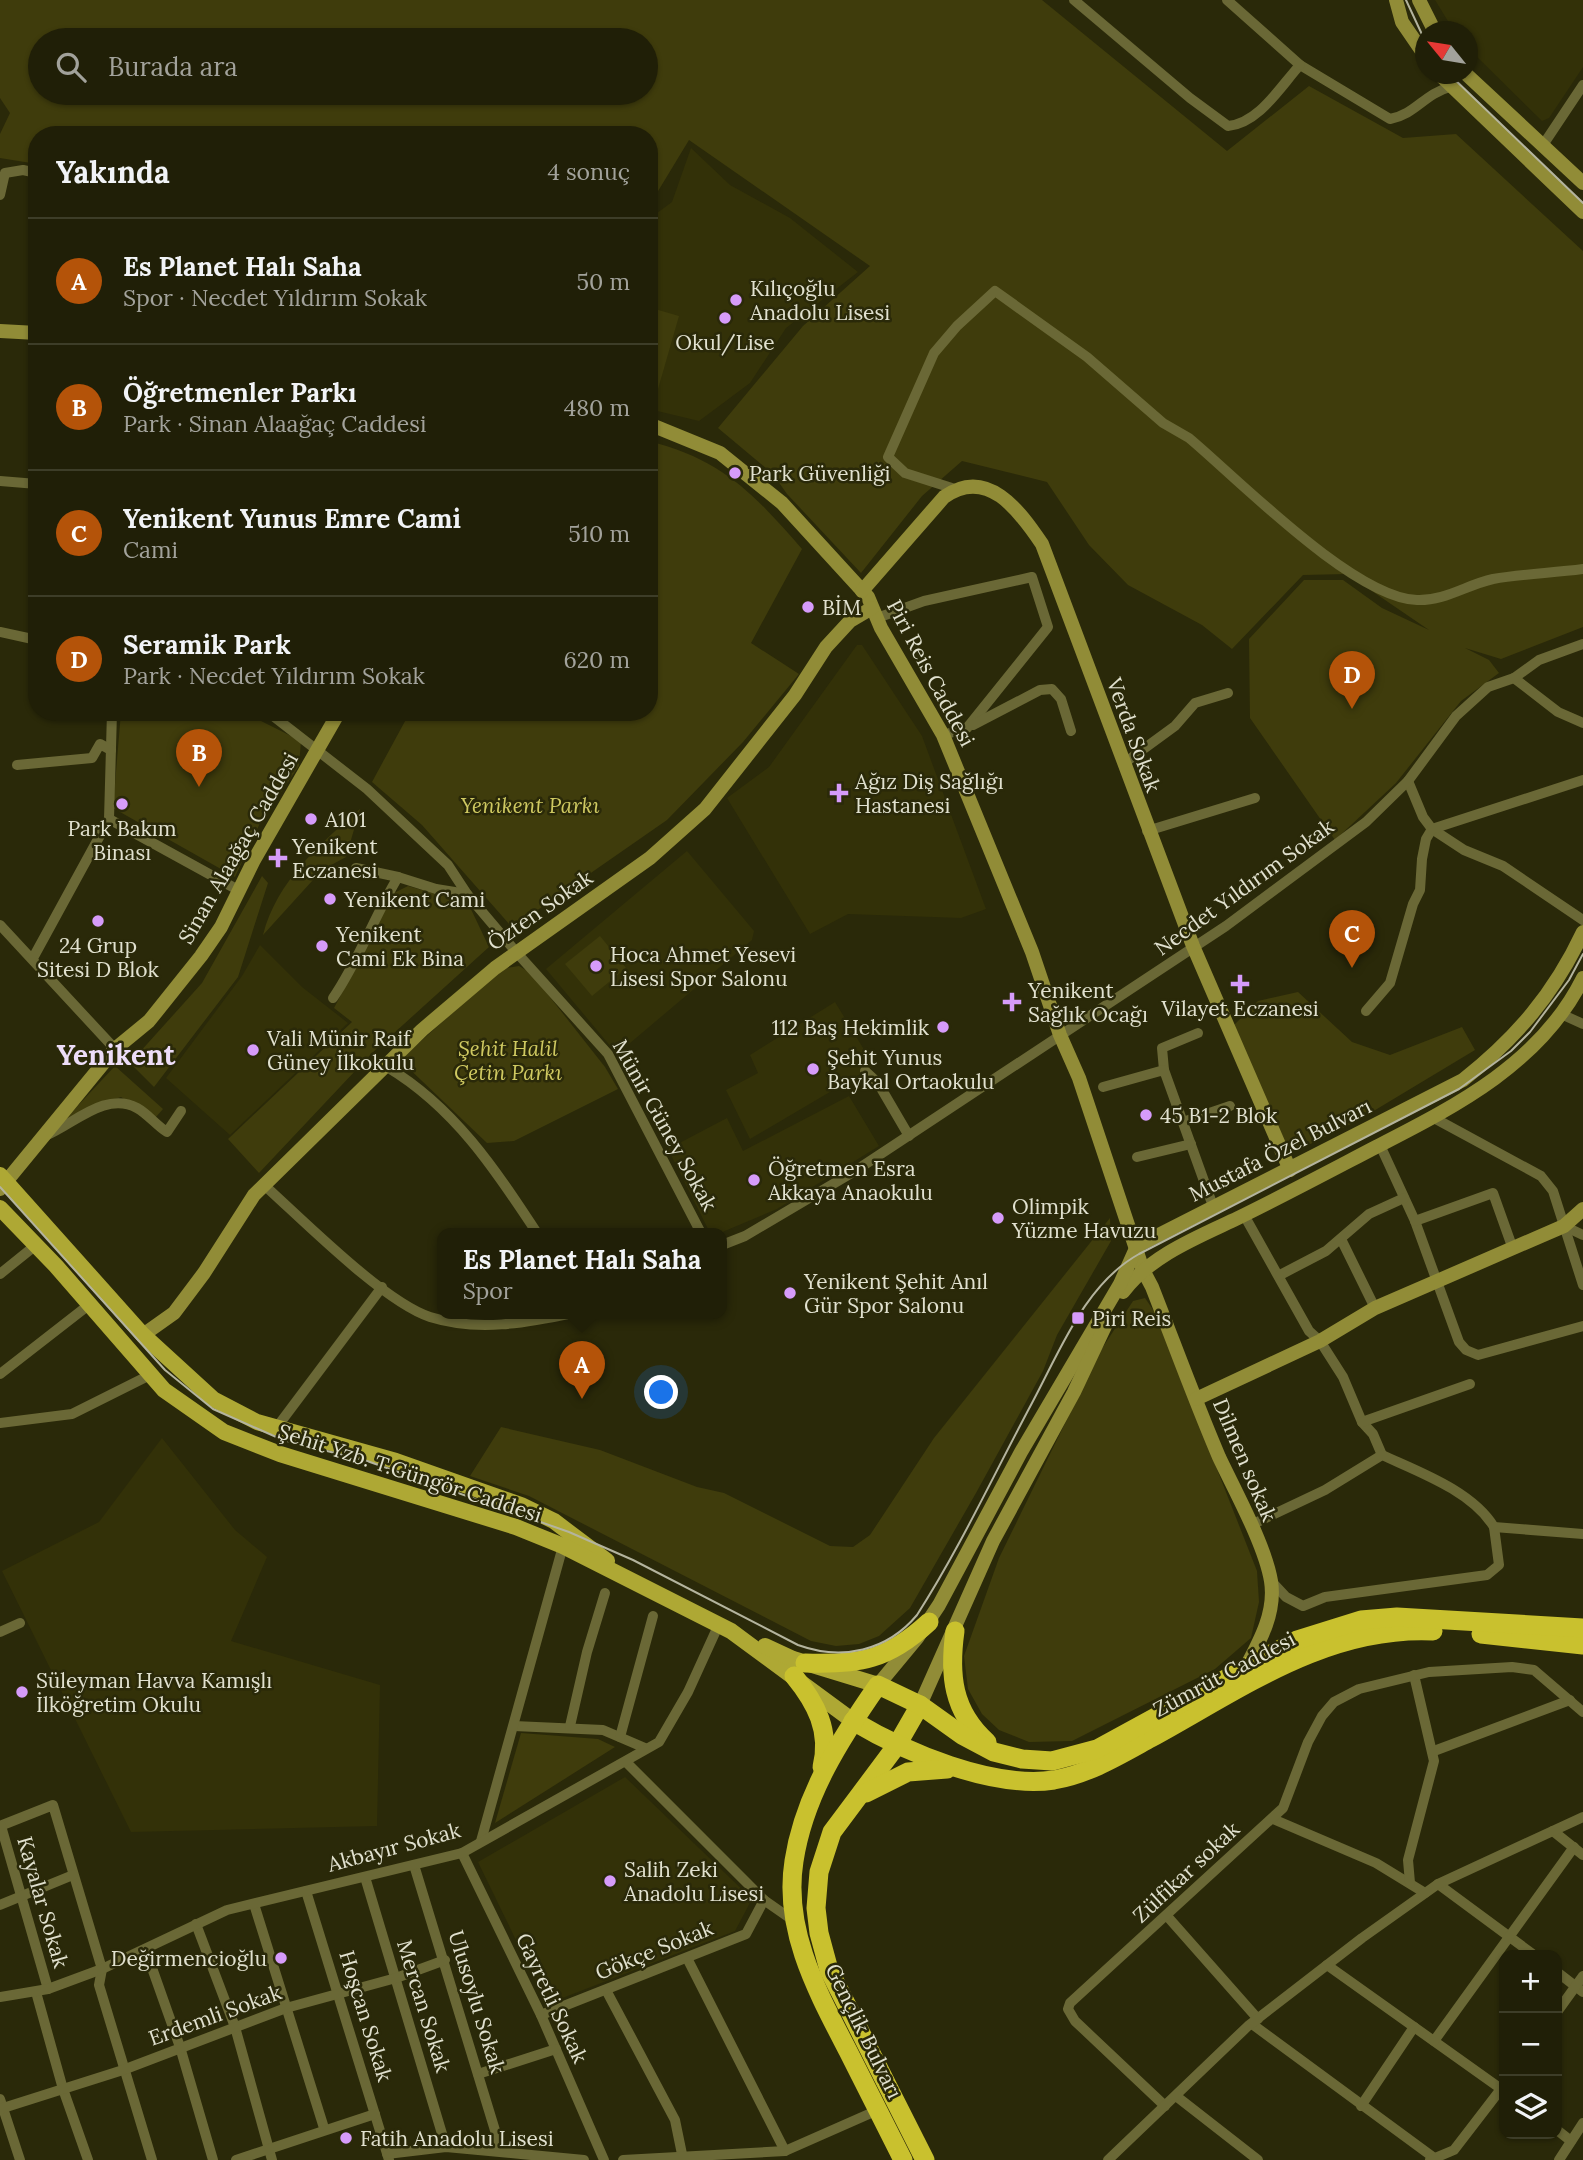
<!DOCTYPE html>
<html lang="tr">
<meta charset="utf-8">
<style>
:root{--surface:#201f07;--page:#2d2c15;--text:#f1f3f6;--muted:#a2a29b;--line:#3d3d28;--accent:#b45309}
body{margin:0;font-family:Lora,serif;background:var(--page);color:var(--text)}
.controls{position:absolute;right:21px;bottom:21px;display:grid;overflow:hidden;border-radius:14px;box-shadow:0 2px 5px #0004}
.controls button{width:63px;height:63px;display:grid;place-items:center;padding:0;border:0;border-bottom:2px solid var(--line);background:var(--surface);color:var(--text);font:35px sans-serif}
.compass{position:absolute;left:1415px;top:21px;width:63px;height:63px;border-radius:50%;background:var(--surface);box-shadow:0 2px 5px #0004;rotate:300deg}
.you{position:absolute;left:662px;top:1393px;width:24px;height:24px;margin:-18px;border:5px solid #fff;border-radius:50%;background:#1a73e8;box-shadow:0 0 0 10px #1a73e833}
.badge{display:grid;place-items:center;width:46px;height:46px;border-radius:50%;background:var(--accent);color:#fff;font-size:23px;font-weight:700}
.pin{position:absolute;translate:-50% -58px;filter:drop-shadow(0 2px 4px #0008)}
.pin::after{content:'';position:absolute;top:37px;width:24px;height:21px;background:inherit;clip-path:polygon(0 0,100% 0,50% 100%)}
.popup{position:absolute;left:437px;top:1228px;width:290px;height:91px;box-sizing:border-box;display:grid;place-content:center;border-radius:14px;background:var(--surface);filter:drop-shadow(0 2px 5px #0005);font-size:23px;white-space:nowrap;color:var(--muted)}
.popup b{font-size:26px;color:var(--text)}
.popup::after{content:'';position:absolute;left:50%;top:100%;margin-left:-14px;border:14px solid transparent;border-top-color:var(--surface)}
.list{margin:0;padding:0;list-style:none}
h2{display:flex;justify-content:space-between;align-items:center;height:91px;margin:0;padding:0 28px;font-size:30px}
h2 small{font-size:23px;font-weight:400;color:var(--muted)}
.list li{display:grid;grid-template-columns:46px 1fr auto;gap:21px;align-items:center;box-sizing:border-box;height:126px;padding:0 28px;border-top:2px solid var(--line)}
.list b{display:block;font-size:26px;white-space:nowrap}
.list p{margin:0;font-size:23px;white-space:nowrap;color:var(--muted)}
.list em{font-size:23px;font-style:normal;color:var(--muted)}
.icon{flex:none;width:38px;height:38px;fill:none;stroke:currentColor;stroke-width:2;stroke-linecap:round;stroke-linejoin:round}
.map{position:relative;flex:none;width:1583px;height:2160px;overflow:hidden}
.search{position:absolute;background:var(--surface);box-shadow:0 2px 5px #0004;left:28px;top:28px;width:630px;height:77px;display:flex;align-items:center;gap:18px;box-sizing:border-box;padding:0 24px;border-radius:38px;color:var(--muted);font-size:26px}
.panel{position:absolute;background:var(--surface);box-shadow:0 2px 5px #0004;left:28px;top:126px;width:630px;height:595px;border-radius:28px}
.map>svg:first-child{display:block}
</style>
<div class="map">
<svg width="1583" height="2160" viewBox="0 0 1583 2160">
<rect width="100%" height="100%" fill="#2a2909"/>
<g fill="#333108">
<path d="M1435,0H1583V67L1549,118L1542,121L1468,48V32L1454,31Z"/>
<path d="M691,148L730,185L790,218L858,272L786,328L750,383L699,421L649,409V219L672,202Z"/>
<path d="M857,645H862L922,736L986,909L961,918L848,914L810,934L727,798L769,767Z"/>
<path d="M687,851L754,931L752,940L617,1054L546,969Z"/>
<path d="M260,945L302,987L348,1023L230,1135L166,1078L242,976Z"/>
<path d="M835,1002L874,1066L750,1139L726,1090L758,1073L750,1055Z"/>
<path d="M849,1096L879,1146L777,1209L720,1233H710L668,1149L727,1118L743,1151Z"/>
<path d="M162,1438L235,1530L267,1557L231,1641L380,1685L377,1826L131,1832L2,1571L99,1522Z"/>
<path d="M625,1777L752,1899L735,1931L547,2004L478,1862Z"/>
</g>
<g fill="#3f3c0c" fill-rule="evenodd">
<path d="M0,0H1042L1227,151L1309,86L1403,138L1456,134L1583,251V627L1501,659L1465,648L1489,660L1499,673L1461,701L1396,783L1335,840L1250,718L1249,639L1304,580H1343L1382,608L1429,630L1347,574L1303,575L1232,649L1202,625L1128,585L1089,545L1047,482L962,461L922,496L861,573L787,494L773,474L718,428L803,326L870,266L689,140L649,206V135H37V164L0,158V134L10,113L0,98ZM40,40H646V93H40Z"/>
<path d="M655,309L679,316L656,396L649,394V316H653Z"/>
<path d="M649,441C723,460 754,494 802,549L751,643L799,674L743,742L667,820L516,925H510L422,825L372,782L410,712H649Z"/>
<path d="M121,712H243L301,741L299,766L260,823L235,877L113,808Z"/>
<path d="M360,809L346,857L322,870L263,935C277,881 319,845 360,809Z"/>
<path d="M262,876L268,883L238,977L154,1087L130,1063L202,983Z"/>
<path d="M408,886L468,903L489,947L372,1053L259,1173L228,1139L352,1022L334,1008L394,893Z"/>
<path d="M600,936L626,968L592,996L565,964Z"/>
<path d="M519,966L531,973L605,1067L618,1089L514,1141L487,1143L400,1060L501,969Z"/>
<path d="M1298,992L1352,1042L1390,1055L1462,1027L1475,1050L1357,1121L1290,1154L1234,1025L1258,1001Z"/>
<path d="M115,1066L163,1109L155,1118L121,1097L89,1108L57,1128Z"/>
<path d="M1110,1218L1111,1241L1057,1335L1043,1371L976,1493L910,1608L879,1636L859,1644L836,1646L811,1641L529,1496L470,1476L501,1427L600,1450L697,1487L724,1493L830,1546L853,1547L870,1535L934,1438Z"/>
<path d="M1145,1298L1156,1314L1257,1571L1259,1602L1251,1638L1215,1669L1072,1741L1029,1742L999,1730L982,1714L968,1689L964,1656L999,1558L1101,1350L1133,1301Z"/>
<path d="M521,1733L598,1739L615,1747L495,1823Z"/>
</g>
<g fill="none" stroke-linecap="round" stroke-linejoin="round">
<g stroke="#6a6836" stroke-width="10">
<path d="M1074,0L1190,98L1228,126C1259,123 1280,87 1300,65L1390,119C1416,114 1424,94 1450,87"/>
<path d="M1227,0L1300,65"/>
<path d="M1543,145L1583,85"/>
<path d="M0,195L5,173L23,170L37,173"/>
<path d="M0,481L37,484"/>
<path d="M955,489L905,473L888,457L934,353L957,326L995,291L1087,357L1163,423L1189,438C1238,479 1354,598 1417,600C1445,601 1466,585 1493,579C1522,574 1553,573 1583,569"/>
<path d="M877,618L924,601L1032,577L1048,627L967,728L943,735"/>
<path d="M0,632L37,640"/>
<path d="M1514,678L1558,712L1583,723"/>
<path d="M112,712L109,819L240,891"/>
<path d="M268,712L367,789L448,865L467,894L517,953L608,1054L701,1233"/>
<path d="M973,725L1040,690L1052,689L1061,699L1071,731"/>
<path d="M1123,764L1175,726L1195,703L1228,693"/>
<path d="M17,765L92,758L100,744L111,750"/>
<path d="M1408,781L1423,817L1432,829L1464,850L1503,866L1583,920"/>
<path d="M1147,831L1255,798"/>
<path d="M356,868L398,877"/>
<path d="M0,925L115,1049"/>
<path d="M33,958L109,819"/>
<path d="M333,998C359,960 374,917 398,877L436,889L467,894"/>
<path d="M1366,1011L1390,983L1413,904L1420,890L1422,859L1426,839L1432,829L1583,780"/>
<path d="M1561,1014L1583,1024"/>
<path d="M387,1067C454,1107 495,1169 537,1233"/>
<path d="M1164,1070L1162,1048L1198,1033"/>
<path d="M865,1071L878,1083L909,1136"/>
<path d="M1103,1087L1164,1070L1213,1206"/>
<path d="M1434,1118L1541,1176L1553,1191L1583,1285"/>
<path d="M1183,1122L1230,1106"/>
<path d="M47,1135C75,1123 106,1091 137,1108C148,1114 157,1126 167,1132L181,1111"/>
<path d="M1380,1145L1415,1221L1459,1342L1466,1350L1478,1355L1583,1326"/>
<path d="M1137,1157L1191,1144"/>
<path d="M264,1185C303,1220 384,1302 430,1317C478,1332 525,1323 573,1313"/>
<path d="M1244,1215L1309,1331L1320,1341L1343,1377L1362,1422L1373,1434L1382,1455"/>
<path d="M1415,1221L1493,1193L1513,1249"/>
<path d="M1564,1226L1583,1235"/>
<path d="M1341,1239L1375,1308"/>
<path d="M722,1245L745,1236L855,1171L1226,926L1366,822L1408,781L1456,716L1488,687L1514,678L1539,660L1583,644"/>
<path d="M0,1274L36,1245"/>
<path d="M1280,1275L1326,1251L1369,1214L1404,1198"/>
<path d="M0,1374L90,1304"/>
<path d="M1362,1422L1470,1384"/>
<path d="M0,1423L72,1414L150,1375"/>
<path d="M277,1427L382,1287"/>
<path d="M1251,1525L1325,1490L1382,1455C1419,1472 1472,1491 1494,1527"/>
<path d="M1271,1581L1286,1597L1303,1606L1325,1597L1487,1575L1499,1565L1494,1527L1583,1534"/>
<path d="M0,1632L20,1623"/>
<path d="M514,1726L603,1730L645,1748"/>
<path d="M570,1726L587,1652L605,1593"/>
<path d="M620,1737L653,1616"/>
<path d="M1434,1751L1570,1700"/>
<path d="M626,1762L764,1900L794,1921"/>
<path d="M1273,1819L1376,1863L1425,1893"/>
<path d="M0,1826L53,1805L102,1969L99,1985L152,2160"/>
<path d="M1,1826L48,1989"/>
<path d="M1553,1831L1583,1855"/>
<path d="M481,1841L563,1546"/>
<path d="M462,1853L541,2015L604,2160"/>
<path d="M414,1865L501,2150"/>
<path d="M365,1877L446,2147"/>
<path d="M1410,1883L1408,1860L1434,1761L1414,1675"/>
<path d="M1438,1884L1534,1955"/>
<path d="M306,1891L389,2160"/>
<path d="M254,1904L324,2128"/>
<path d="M0,1905L73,1875"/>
<path d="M1167,1916L1258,2019"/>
<path d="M196,1924L235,2027L272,2160"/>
<path d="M146,1951L180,2047L213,2160"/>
<path d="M687,1958L785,2151"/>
<path d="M1327,1965L1504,2091"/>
<path d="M1557,1972L1583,1992"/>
<path d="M606,1990L675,2120L683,2159"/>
<path d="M36,1992L63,2089L88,2160"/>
<path d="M0,1997L48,1989L102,1969L227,1910L462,1853L659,1742L688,1692L719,1624"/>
<path d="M1557,2012L1583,1976"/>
<path d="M541,2015L746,1934L764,1900"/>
<path d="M1252,2024L1437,2160"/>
<path d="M1434,2041L1574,1847"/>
<path d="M478,2074L556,2049"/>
<path d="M1176,2096L1258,2160"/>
<path d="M0,2099L20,2160"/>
<path d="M1165,2106L1075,2021L1068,2009L1070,2003L1283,1808L1308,1742L1322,1716L1334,1702L1359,1689L1429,1672L1512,1667L1534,1670L1583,1712"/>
<path d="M1361,2106L1414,2027"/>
<path d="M0,2109L123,2070L286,2008L396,1978L445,1960"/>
<path d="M1557,2130L1571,2141"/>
<path d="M387,2154L446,2147L584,2160"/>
<path d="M236,2160L375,2114"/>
<path d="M623,2160L785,2151L878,2110"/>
<path d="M1108,2160L1248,2026L1362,1938L1438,1884L1583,1817"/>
<path d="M1430,2160L1454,2150L1504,2085"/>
<path d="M1559,2160L1583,2123"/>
</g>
<g stroke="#918c37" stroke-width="14">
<path d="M1396,0L1402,22L1426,57"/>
<path d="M1419,0L1435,32"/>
<path d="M1439,74L1583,212"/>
<path d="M1466,74L1583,183"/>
<path d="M0,331L37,333"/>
<path d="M649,424L720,453L782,503L868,597L881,628L943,735L1032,952L1060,1035L1079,1078L1143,1270L1152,1287C1174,1343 1195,1401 1219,1457C1235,1491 1265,1545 1271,1581C1276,1612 1260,1641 1246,1667"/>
<path d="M862,591L944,497C987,466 1019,510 1042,544L1193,946L1290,1170"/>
<path d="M0,1189L115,1049L149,1021L201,956L221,927L254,860L339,712"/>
<path d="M1123,1292C1151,1255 1198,1237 1238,1218C1285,1195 1330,1171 1376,1147C1456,1106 1541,1063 1583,978"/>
<path d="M143,1335L174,1313L204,1273L254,1195L422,1030L495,968L650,858L705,809L795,695L826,647L850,621L872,608"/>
<path d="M1196,1399L1320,1341L1375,1308L1564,1226L1583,1209"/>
<path d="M878,1685L917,1638L939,1605L1021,1452L1120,1284L1137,1246L1463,1080C1516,1038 1554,994 1583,932"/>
<path d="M920,1705L993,1541L1074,1392L1107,1322"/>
</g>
<g stroke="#aea834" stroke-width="16">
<path d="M0,1175L143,1335L213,1399L257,1422L396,1461L521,1505L554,1521L607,1561"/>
<path d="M0,1208L56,1266L164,1390L224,1432L280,1454L516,1527L563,1546L731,1631L853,1721"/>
<path d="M765,1646L793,1659L878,1685"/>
</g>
<g stroke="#c9c12e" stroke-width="19">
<path d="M955,1631C949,1674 952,1711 987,1742"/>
<path d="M1481,1634L1583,1645"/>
<path d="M805,1663C859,1665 888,1660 929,1622"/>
<path d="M794,1676C816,1703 831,1731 822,1767"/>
<path d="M920,1705L897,1745L832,1832L819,1872L816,1908L819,1933L829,1970L925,2160"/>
<path d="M853,1721C905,1752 992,1789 1054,1780C1089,1774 1120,1755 1151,1738C1241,1689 1326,1626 1433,1631"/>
<path d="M866,1793L908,1772L947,1769"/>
<path d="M903,2160C885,2124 866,2087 848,2051C817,1991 783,1930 794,1861C804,1795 841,1738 878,1685L920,1705L962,1735L994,1752L1022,1759L1052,1761L1097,1749L1297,1640L1361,1620L1397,1617L1583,1628"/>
</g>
<g stroke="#b4b49e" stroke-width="2">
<path d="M1406,0L1426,43"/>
<path d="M1449,74L1583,203"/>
<path d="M0,1187L165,1370L213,1409L283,1440L367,1461L569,1532L633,1560L798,1645C842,1661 887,1651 917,1615C960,1548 994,1474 1032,1403C1060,1351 1085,1284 1139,1254L1459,1089L1511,1051L1530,1032L1569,980L1583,954"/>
</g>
</g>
<g fill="#d69bfa" stroke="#2a2909" stroke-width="2.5">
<circle cx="736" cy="300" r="7"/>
<circle cx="725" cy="318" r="7"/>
<circle cx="735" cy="473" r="7"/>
<circle cx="808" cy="607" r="7"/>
<path d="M835.5 782.5h7v7h7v7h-7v7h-7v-7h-7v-7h7z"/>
<circle cx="122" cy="804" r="7"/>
<circle cx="311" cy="819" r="7"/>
<path d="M274.5 847.5h7v7h7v7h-7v7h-7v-7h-7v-7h7z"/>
<circle cx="330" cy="899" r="7"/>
<circle cx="98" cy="921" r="7"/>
<circle cx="322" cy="946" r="7"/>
<circle cx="596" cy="966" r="7"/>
<path d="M1236.5 973.5h7v7h7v7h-7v7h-7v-7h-7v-7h7z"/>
<path d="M1008.5 991.5h7v7h7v7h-7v7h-7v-7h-7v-7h7z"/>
<circle cx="943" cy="1027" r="7"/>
<circle cx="253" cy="1050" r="7"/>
<circle cx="813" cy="1069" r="7"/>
<circle cx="1146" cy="1115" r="7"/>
<circle cx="754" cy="1180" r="7"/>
<circle cx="998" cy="1218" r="7"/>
<circle cx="790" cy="1293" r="7"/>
<rect x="1071" y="1311" width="14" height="14" rx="3.5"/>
<circle cx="22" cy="1692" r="7"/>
<circle cx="610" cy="1881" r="7"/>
<circle cx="281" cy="1958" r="7"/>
<circle cx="346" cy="2138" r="7"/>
</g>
<g text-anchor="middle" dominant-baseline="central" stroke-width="5" stroke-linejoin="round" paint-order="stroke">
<g font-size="21" fill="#e1e1cf" stroke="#2a2909" text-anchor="start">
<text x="750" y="288">Kılıçoğlu<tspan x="750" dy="24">Anadolu Lisesi</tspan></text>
<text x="725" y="342" text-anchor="middle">Okul/Lise</text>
<text x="749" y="473">Park Güvenliği</text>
<text x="822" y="607">BİM</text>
<text x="855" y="781">Ağız Diş Sağlığı<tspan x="855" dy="24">Hastanesi</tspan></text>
<text x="325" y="819">A101</text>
<text x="122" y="828" text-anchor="middle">Park Bakım<tspan x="122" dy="24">Binası</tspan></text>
<text x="292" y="846">Yenikent<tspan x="292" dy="24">Eczanesi</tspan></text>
<text x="344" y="899">Yenikent Cami</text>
<text x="336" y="934">Yenikent<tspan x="336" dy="24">Cami Ek Bina</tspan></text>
<text x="98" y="945" text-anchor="middle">24 Grup<tspan x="98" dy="24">Sitesi D Blok</tspan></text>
<text x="610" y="954">Hoca Ahmet Yesevi<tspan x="610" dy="24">Lisesi Spor Salonu</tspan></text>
<text x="1028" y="990">Yenikent<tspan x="1028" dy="24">Sağlık Ocağı</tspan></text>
<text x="1240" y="1008" text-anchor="middle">Vilayet Eczanesi</text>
<text x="929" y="1027" text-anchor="end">112 Baş Hekimlik</text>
<text x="267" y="1038">Vali Münir Raif<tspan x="267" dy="24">Güney İlkokulu</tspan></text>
<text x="827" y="1057">Şehit Yunus<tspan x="827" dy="24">Baykal Ortaokulu</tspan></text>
<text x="1160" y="1115">45 B1-2 Blok</text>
<text x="768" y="1168">Öğretmen Esra<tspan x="768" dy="24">Akkaya Anaokulu</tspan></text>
<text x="1012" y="1206">Olimpik<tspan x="1012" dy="24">Yüzme Havuzu</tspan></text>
<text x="804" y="1281">Yenikent Şehit Anıl<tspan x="804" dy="24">Gür Spor Salonu</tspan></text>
<text x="1092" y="1318">Piri Reis</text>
<text x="36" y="1680">Süleyman Havva Kamışlı<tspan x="36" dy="24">İlköğretim Okulu</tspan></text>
<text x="624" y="1869">Salih Zeki<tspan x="624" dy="24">Anadolu Lisesi</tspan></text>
<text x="267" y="1958" text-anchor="end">Değirmencioğlu</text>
<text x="360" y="2138">Fatih Anadolu Lisesi</text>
</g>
<g font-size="21" fill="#e1e1cf" stroke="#2a2909">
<text transform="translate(931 673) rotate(62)">Piri Reis Caddesi</text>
<text transform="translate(1134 735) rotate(70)">Verda Sokak</text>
<text transform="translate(238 848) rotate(-60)">Sinan Alaağaç Caddesi</text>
<text transform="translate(1244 887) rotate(-36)">Necdet Yıldırım Sokak</text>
<text transform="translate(540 910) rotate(-35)">Özten Sokak</text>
<text transform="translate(665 1125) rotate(61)">Münir Güney Sokak</text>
<text transform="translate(1280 1150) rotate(-27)">Mustafa Özel Bulvarı</text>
<text transform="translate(1245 1460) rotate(67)">Dilmen sokak</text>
<text transform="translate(410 1473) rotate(18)">Şehit Yzb. T.Güngör Caddesi</text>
<text transform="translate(1224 1674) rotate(-28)">Zümrüt Caddesi</text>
<text transform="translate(394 1847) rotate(-15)">Akbayır Sokak</text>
<text transform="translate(1186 1872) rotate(-43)">Zülfikar sokak</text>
<text transform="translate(43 1902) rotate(74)">Kayalar Sokak</text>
<text transform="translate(654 1950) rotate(-22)">Gökçe Sokak</text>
<text transform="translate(552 1998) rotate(65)">Gayretli Sokak</text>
<text transform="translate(477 2002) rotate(73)">Ulusoylu Sokak</text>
<text transform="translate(424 2006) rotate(73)">Mercan Sokak</text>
<text transform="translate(215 2015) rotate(-20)">Erdemli Sokak</text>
<text transform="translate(366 2016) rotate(73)">Hoşcan Sokak</text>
<text transform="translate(864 2031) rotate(64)">Gençlik Bulvarı</text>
</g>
<g font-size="21" font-style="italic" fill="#cfc961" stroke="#2a2909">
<text x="530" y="805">Yenikent Parkı</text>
<text x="508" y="1048">Şehit Halil<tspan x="508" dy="24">Çetin Parkı</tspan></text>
</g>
<g font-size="28" font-weight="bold" fill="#edddf8" stroke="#2a2909">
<text x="116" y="1055">Yenikent</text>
</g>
</g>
</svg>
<div class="controls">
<button>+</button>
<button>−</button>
<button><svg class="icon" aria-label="layers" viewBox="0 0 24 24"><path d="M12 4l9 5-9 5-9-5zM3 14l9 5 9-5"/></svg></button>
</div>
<svg class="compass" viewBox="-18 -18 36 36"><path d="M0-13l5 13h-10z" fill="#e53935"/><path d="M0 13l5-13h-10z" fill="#a2a29b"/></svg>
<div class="you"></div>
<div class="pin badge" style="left:582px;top:1399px">A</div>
<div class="popup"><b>Es Planet Halı Saha</b>Spor</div>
<div class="pin badge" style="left:199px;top:787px">B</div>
<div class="pin badge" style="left:1352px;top:968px">C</div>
<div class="pin badge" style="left:1352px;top:709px">D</div>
<div class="search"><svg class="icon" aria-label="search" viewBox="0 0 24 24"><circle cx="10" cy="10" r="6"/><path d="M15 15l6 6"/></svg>Burada ara</div>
<section class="panel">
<h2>Yakında<small>4 sonuç</small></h2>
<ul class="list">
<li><span class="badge">A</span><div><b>Es Planet Halı Saha</b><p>Spor · Necdet Yıldırım Sokak</p></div><em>50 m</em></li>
<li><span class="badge">B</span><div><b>Öğretmenler Parkı</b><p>Park · Sinan Alaağaç Caddesi</p></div><em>480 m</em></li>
<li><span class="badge">C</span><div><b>Yenikent Yunus Emre Cami</b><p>Cami</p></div><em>510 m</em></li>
<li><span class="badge">D</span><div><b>Seramik Park</b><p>Park · Necdet Yıldırım Sokak</p></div><em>620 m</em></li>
</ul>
</section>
</div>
